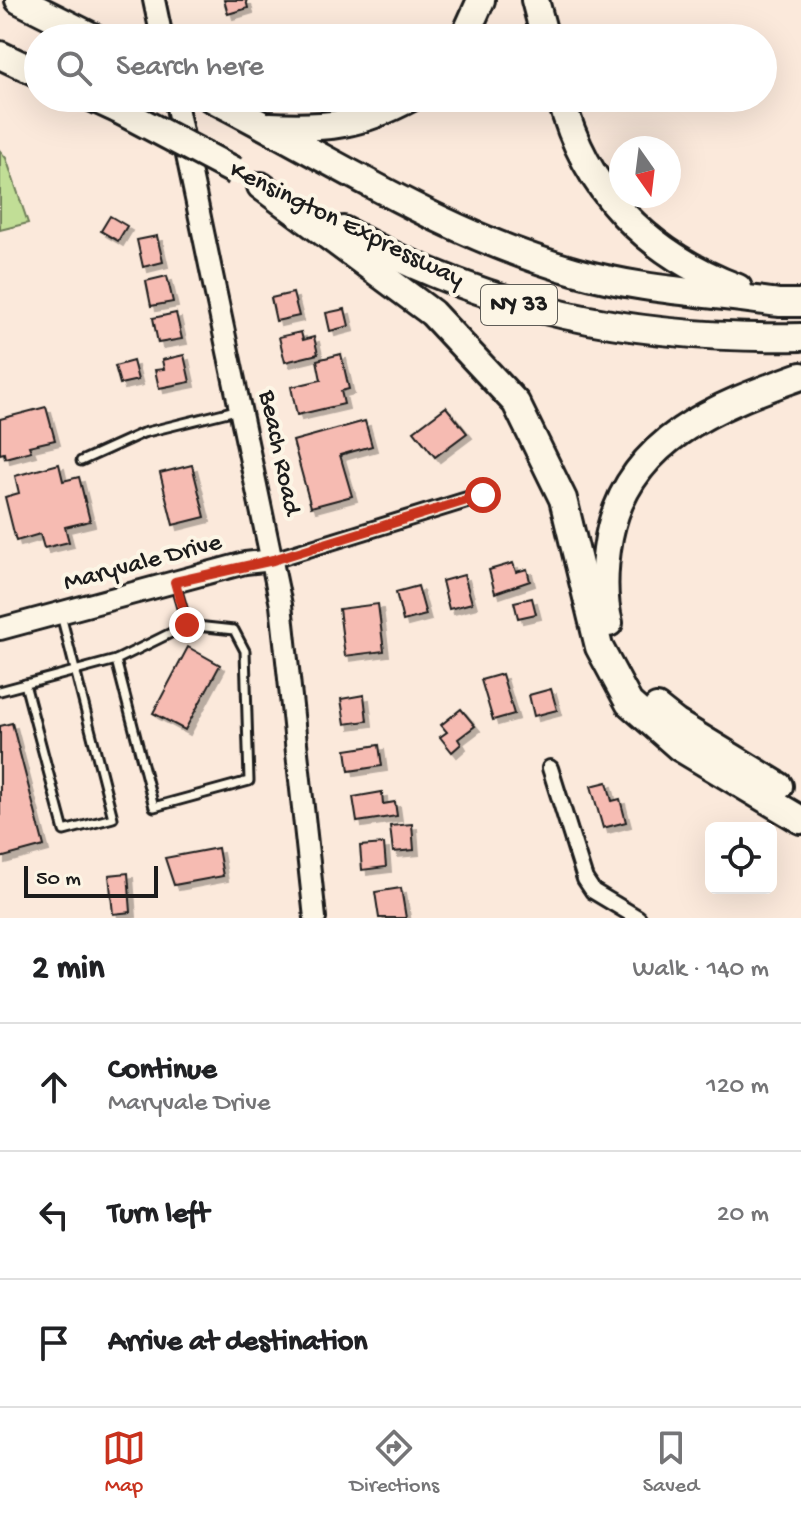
<!DOCTYPE html>
<meta charset="utf-8">
<style>
:root{--surface:#fff;--page:#f6f6f6;--text:#202124;--muted:#757577;--line:#e0e0e0;--accent:#c8321e}
body{margin:0;font-family:"Gochi Hand",sans-serif;background:var(--page);color:var(--text)}
.controls{position:absolute;right:24px;bottom:24px;display:grid;overflow:hidden;border-radius:12px;box-shadow:0 8px 32px #0002}
.controls button{width:72px;height:72px;display:grid;place-items:center;padding:0;border:0;border-bottom:2px solid var(--line);background:var(--surface);color:var(--text);font:40px sans-serif}
.compass{position:absolute;left:609px;top:136px;width:72px;height:72px;border-radius:50%;background:var(--surface);box-shadow:0 8px 32px #0002;rotate:166deg}
.scale{position:absolute;left:24px;bottom:20px;width:134px;box-sizing:border-box;padding-left:8px;border:4px solid #1c1c1c;border-top:0;font-size:22px;line-height:28px;white-space:nowrap;color:#1c1c1c;-webkit-text-stroke:6px #fcf5e5;paint-order:stroke}
.stop{position:absolute;width:24px;height:24px;margin:-18px;border:6px solid #c8321e;border-radius:50%;background:#fff}
.stop.end{background:#c8321e;border-color:#fff;box-shadow:0 2px 8px #0008}
.list{margin:0;padding:0;list-style:none}
h2{display:flex;justify-content:space-between;align-items:center;height:104px;margin:0;padding:0 32px;font-size:34px}
h2 small{font-size:26px;font-weight:400;color:var(--muted)}
.list li{display:grid;grid-template-columns:52px 1fr auto;gap:24px;align-items:center;box-sizing:border-box;height:128px;padding:0 32px;border-top:2px solid var(--line)}
.list b{display:block;font-size:30px;white-space:nowrap}
.list p{margin:0;font-size:26px;white-space:nowrap;color:var(--muted)}
.list em{font-size:26px;font-style:normal;color:var(--muted)}
.icon{flex:none;width:44px;height:44px;fill:none;stroke:currentColor;stroke-width:2;stroke-linecap:round;stroke-linejoin:round}
.map{position:relative;flex:none;width:801px;height:918px;overflow:hidden}
.search{position:absolute;background:var(--surface);box-shadow:0 8px 32px #0002;left:24px;right:24px;top:24px;height:88px;display:flex;align-items:center;gap:20px;box-sizing:border-box;padding:0 28px;border-radius:44px;color:var(--muted);font-size:30px}
.sheet{height:488px;background:var(--surface)}
nav{display:flex;justify-content:space-around;align-items:center;box-sizing:border-box;height:112px;border-top:2px solid var(--line);background:var(--surface);font-size:22px;color:var(--muted)}
nav a{display:grid;justify-items:center;gap:4px}
nav .on{color:var(--accent)}
.map>svg:first-child{display:block}
</style>
<div class="map">
<svg width="801" height="918" viewBox="0 0 801 918">
<defs>
<filter id="shadow"><feDropShadow dx="5" dy="5" stdDeviation="0" flood-color="#0004"/></filter>
</defs>
<rect width="100%" height="100%" fill="#fbe9db"/>
<filter id="ink" filterUnits="userSpaceOnUse"><feTurbulence type="fractalNoise" baseFrequency=".0125" numOctaves="2"/><feDisplacementMap in="SourceGraphic" scale="16" xChannelSelector="R" yChannelSelector="G"/><feConvolveMatrix kernelMatrix="1 2 1 2 8 2 1 2 1" color-interpolation-filters="sRGB"/></filter>
<g filter="url(#ink)">
<path fill="#c1de96" stroke="#6e7d59" stroke-width="2" d="M0,151L6,158L28,223L0,230Z"/>
<g fill="#f6bbb2" stroke="#1c1c1c" stroke-width="2" filter="url(#shadow)">
<path d="M224,0H246L248,8L228,14Z"/>
<path d="M110,216L127,226L118,241L101,231Z"/>
<path d="M157,236L163,262L143,267L137,240Z"/>
<path d="M167,276L173,302L151,306L146,281Z"/>
<path d="M293,293L299,316L276,321L271,298Z"/>
<path d="M345,309L349,326L330,331L326,313Z"/>
<path d="M176,313L182,339L158,343L153,318Z"/>
<path d="M301,332L303,340L314,337L318,354L285,362L279,337Z"/>
<path d="M341,354L349,389L341,391L344,404L297,415L291,387L321,380L317,360Z"/>
<path d="M184,355L190,382L159,388L155,370L164,369L162,360Z"/>
<path d="M133,361L138,380L120,384L115,366Z"/>
<path d="M46,407L55,440L29,446L31,451L5,458L4,453L0,454V419Z"/>
<path d="M446,407L467,433L435,457L414,431Z"/>
<path d="M365,421L372,446L340,455L352,496L311,507L293,441Z"/>
<path d="M59,464L63,481L79,477L90,521L65,527L69,542L44,548L40,534L16,541L5,497L19,493L15,476Z"/>
<path d="M192,465L205,517L173,525L160,473Z"/>
<path d="M513,563L516,572L527,569L530,581L495,593L489,570Z"/>
<path d="M464,575L472,603L449,609L442,581Z"/>
<path d="M418,586L426,615L403,621L396,592Z"/>
<path d="M532,598L536,614L518,618L514,602Z"/>
<path d="M378,604L384,651L345,656L339,609Z"/>
<path d="M188,647L220,665L185,730L153,713Z"/>
<path d="M502,674L514,714L493,720L481,680Z"/>
<path d="M551,689L557,710L534,716L529,695Z"/>
<path d="M364,695L367,721L345,724L341,699Z"/>
<path d="M461,709L475,726L458,739L461,744L452,752L440,737L447,732L441,725Z"/>
<path d="M12,723L44,846L0,858V726Z"/>
<path d="M379,745L382,766L349,771L346,750Z"/>
<path d="M607,782L612,801L620,799L626,822L603,828L591,786Z"/>
<path d="M382,792L383,804L395,802L397,816L357,822L353,797Z"/>
<path d="M412,824L414,850L393,852L390,826Z"/>
<path d="M384,844L386,867L362,870L360,846Z"/>
<path d="M218,848L223,876L174,885L165,858Z"/>
<path d="M128,873L131,912L113,914L109,875Z"/>
<path d="M401,888L406,918H379L375,892Z"/>
</g>
<g fill="none" stroke-linecap="round" stroke-linejoin="round">
<defs>
<g id="lane">
<path d="M81,461L143,433L236,410"/>
<path d="M116,660L154,807L249,781L245,651L234,630L187,625L175,584"/>
<path d="M25,684L64,831L113,818L61,615"/>
<path d="M0,691L116,660L187,625"/>
</g>
<g id="street">
<path d="M273,560L483,495"/>
<path d="M550,768L585,879L593,891L638,918"/>
</g>
<g id="secondary">
<path d="M154,0L162,38"/>
<path d="M175,98L281,605L315,918"/>
<path d="M0,629L245,563L273,560"/>
</g>
<g id="highway">
<path d="M19,0L95,38"/>
<path d="M535,0L545,38"/>
<path d="M464,38L481,0"/>
<path d="M0,55L38,73"/>
<path d="M93,98L119,110"/>
<path d="M211,98C331,159 443,234 574,271C639,290 711,293 779,303H801"/>
<path d="M561,98C585,191 648,254 738,288"/>
<path d="M270,126C326,129 360,125 410,98"/>
<path d="M261,186L432,313L516,403L563,499L599,647L629,703L679,747L801,820"/>
<path d="M343,230C492,311 633,340 801,337"/>
<path d="M609,623C602,596 604,565 609,537C628,439 717,406 801,376"/>
<path d="M657,708L676,723L779,786"/>
</g>
</defs>
<use href="#lane" stroke="#1c1c1c" stroke-width="13"/>
<use href="#street" stroke="#1c1c1c" stroke-width="20"/>
<use href="#secondary" stroke="#1c1c1c" stroke-width="26"/>
<use href="#highway" stroke="#1c1c1c" stroke-width="32"/>
<use href="#lane" stroke="#fcf5e5" stroke-width="7"/>
<use href="#street" stroke="#fcf5e5" stroke-width="14"/>
<use href="#secondary" stroke="#fcf5e5" stroke-width="20"/>
<use href="#highway" stroke="#fcf5e5" stroke-width="26"/>
<defs>
<path id="highway-bridge" d="M119,110L235,171"/>
</defs>
<use href="#highway-bridge" stroke="#1c1c1c" stroke-width="32" stroke-linecap="butt"/>
<use href="#highway-bridge" stroke="#fcf5e5" stroke-width="26"/>
</g>
</g>
<g fill="none" stroke-linecap="round" stroke-linejoin="round" filter="url(#ink)">
<path stroke="#c8321e" stroke-width="10" d="M187,625L175,582L273,560L483,495"/>
</g>
<g text-anchor="middle" dominant-baseline="central" stroke-width="8" stroke-linejoin="round" paint-order="stroke">
<rect fill="#fcf5e5" stroke="#5f5d58" stroke-width="2" x="481" y="285" width="76" height="40" rx="6"/>
<g font-size="24" font-weight="bold" fill="#1c1c1c">
<text x="519" y="305">NY 33</text>
</g>
<g font-size="26" fill="#1c1c1c" stroke="#fcf5e5">
<text transform="translate(346 226) rotate(26)">Kensington Expressway</text>
<text transform="translate(278 453) rotate(78)">Beach Road</text>
<text transform="translate(143 564) rotate(-15)">Maryvale Drive</text>
</g>
</g>
</svg>
<div class="controls">
<button><svg class="icon" aria-label="locate" viewBox="0 0 24 24"><circle cx="12" cy="12" r="6"/><path d="M12 2v4M12 18v4M2 12h4M18 12h4"/></svg></button>
</div>
<svg class="compass" viewBox="-18 -18 36 36"><path d="M0-13l5 13h-10z" fill="#e53935"/><path d="M0 13l5-13h-10z" fill="#757577"/></svg>
<div class="scale">50 m</div>
<div class="stop" style="left:483px;top:495px"></div>
<div class="stop end" style="left:187px;top:625px"></div>
<div class="search"><svg class="icon" aria-label="search" viewBox="0 0 24 24"><circle cx="10" cy="10" r="6"/><path d="M15 15l6 6"/></svg>Search here</div>
</div>
<section class="sheet">
<h2>2 min<small>Walk · 140 m</small></h2>
<ul class="list">
<li><svg class="icon" aria-label="ahead" viewBox="0 0 24 24"><path d="M12 20V5M6 11l6-6 6 6"/></svg><div><b>Continue</b><p>Maryvale Drive</p></div><em>120 m</em></li>
<li><svg class="icon" aria-label="left" viewBox="0 0 24 24"><path d="M17 20v-9H6M10 6l-5 5 5 5"/></svg><div><b>Turn left</b></div><em>20 m</em></li>
<li><svg class="icon" aria-label="arrive" viewBox="0 0 24 24"><path d="M6 21V4h12l-3 4 3 4H6"/></svg><div><b>Arrive at destination</b></div></li>
</ul>
</section>
<nav>
<a class="on"><svg class="icon" aria-label="map" viewBox="0 0 24 24"><path d="M3 6l6-2 6 2 6-2v14l-6 2-6-2-6 2zM9 4v14M15 6v14"/></svg>Map</a>
<a><svg class="icon" aria-label="directions" viewBox="0 0 24 24"><path d="M12 3l9 9-9 9-9-9zM9 14v-3h6M13 9l2 2-2 2"/></svg>Directions</a>
<a><svg class="icon" aria-label="saved" viewBox="0 0 24 24"><path d="M7 4h10v16l-5-4-5 4z"/></svg>Saved</a>
</nav>
